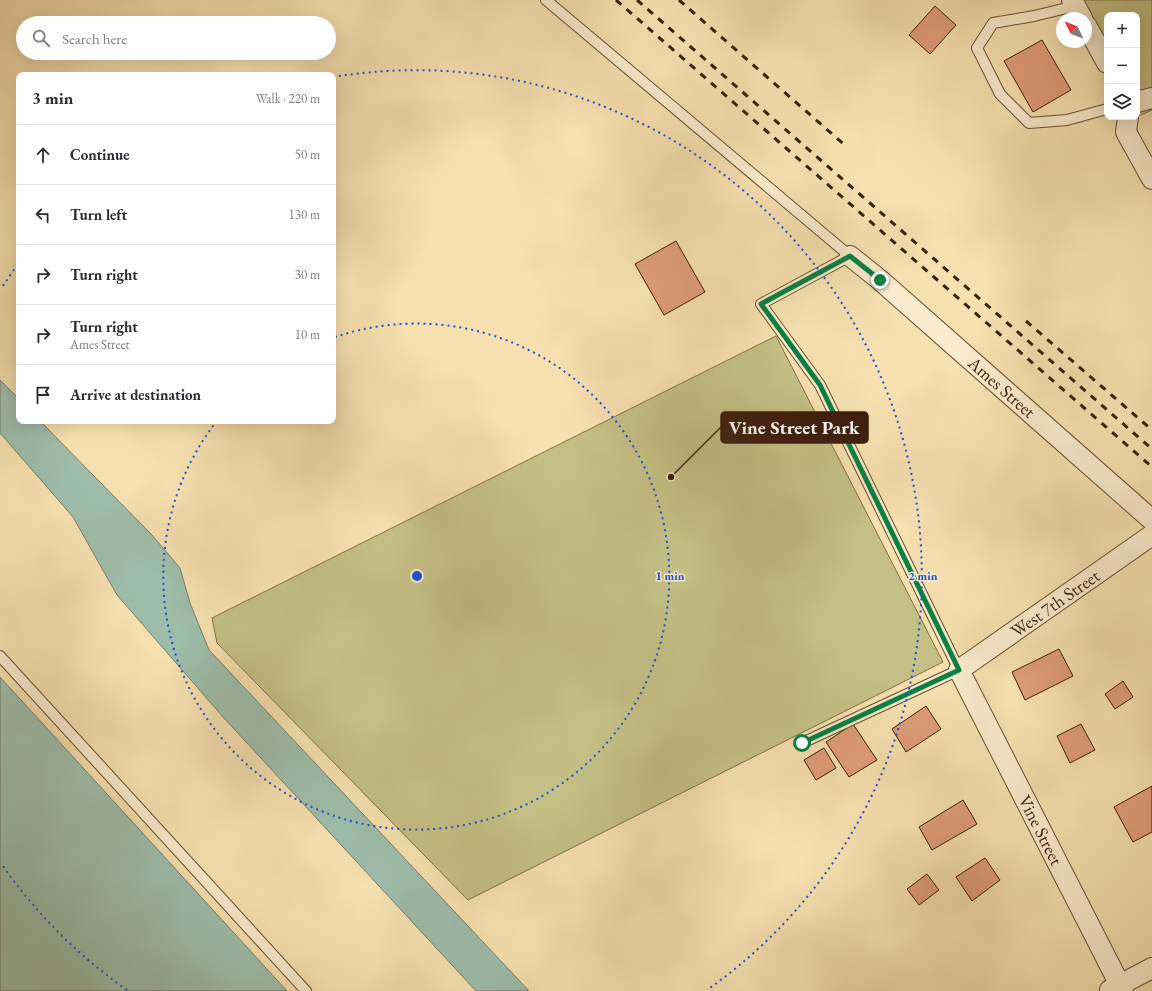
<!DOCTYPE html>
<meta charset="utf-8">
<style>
:root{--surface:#fff;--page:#f2f2f3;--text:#2b2b33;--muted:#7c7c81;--line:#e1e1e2}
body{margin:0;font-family:"EB Garamond",serif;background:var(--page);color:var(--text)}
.controls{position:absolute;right:12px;top:12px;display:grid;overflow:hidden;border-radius:8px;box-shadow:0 4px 16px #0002}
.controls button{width:36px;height:36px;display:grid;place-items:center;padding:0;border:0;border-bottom:1px solid var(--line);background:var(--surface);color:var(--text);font:20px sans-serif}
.compass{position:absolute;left:1056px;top:12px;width:36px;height:36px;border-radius:50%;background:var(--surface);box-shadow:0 4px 16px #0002;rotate:313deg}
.stop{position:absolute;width:12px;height:12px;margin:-9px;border:3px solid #0b8043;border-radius:50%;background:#fff}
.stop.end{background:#0b8043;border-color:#fff;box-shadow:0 1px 4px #0008}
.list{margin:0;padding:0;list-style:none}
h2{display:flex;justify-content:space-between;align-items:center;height:52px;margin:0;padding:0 16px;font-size:17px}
h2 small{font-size:13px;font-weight:400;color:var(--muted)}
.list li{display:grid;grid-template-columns:26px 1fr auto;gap:12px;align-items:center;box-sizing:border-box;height:60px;padding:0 16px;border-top:1px solid var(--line)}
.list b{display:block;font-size:15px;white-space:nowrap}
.list p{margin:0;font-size:13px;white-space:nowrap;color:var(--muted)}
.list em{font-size:13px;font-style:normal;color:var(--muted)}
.icon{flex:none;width:22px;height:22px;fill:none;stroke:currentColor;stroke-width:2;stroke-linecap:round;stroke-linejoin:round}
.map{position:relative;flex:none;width:1152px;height:991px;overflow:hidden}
.search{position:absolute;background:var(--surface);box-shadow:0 4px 16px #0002;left:16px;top:16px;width:320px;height:44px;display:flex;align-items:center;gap:10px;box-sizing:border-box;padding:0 14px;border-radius:22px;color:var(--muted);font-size:15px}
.panel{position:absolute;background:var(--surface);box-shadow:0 4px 16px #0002;left:16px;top:72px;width:320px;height:352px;border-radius:8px}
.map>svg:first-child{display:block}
</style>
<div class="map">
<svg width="1152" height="991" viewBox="0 0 1152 991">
<rect width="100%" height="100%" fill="#f6e0af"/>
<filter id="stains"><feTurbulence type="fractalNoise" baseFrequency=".005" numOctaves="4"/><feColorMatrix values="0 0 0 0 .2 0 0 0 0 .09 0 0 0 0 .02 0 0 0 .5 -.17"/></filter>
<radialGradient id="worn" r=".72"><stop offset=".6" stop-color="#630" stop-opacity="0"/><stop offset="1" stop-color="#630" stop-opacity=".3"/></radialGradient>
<g fill="#c4c085" stroke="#806e48">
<path d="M1064,0H1152V110L1132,119L1137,117V15H1107V75Z"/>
<path d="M776,336L943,662L468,900L217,643L212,618Z"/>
</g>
<g fill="#9dbdaa" stroke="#767d6b">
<path d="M0,380L19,399V421H40L152,535L180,568L190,603L209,650L529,991H476L223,717L117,595L73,517L0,433Z"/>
<path d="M0,677L287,991H0Z"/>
</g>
<g fill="#de9c78" stroke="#3c1d0c">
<path d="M935,6L956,25L930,54L909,35Z"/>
<path d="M1042,40L1071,90L1033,112L1004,61Z"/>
<path d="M676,241L705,292L664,315L635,264Z"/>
<path d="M1059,649L1073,676L1025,700L1012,672Z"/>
<path d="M1123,681L1133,697L1115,709L1105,694Z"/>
<path d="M926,706L941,729L906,752L892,729Z"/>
<path d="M853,724L877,760L849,777L826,742Z"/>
<path d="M1081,724L1095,750L1070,763L1057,736Z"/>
<path d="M824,748L836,768L816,780L804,760Z"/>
<path d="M1152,786V832L1133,842L1114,807Z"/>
<path d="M963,800L977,824L932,850L919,827Z"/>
<path d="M985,858L1000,880L972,901L956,877Z"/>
<path d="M927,874L939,890L919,905L907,889Z"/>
</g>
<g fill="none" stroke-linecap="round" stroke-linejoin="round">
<defs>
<g id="service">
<path d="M546,0L850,256L761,304L820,385L959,670L802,743"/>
<path d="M1075,6L1034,16L993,23L977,48L1000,94L1029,123L1067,120L1107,109"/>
<path d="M0,656L306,991"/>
</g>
<g id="minor">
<path d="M1072,0L1082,18"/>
<path d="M1086,25L1107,63"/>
<path d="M1137,102L1152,98"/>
<path d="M1128,117L1126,132L1152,179"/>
<path d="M850,256L880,280L1152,520"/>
<path d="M1110,990L1152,968"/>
<path d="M1123,991L959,670L1152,535"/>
</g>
</defs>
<use href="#service" stroke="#6a4e35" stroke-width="12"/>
<use href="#minor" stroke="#6a4e35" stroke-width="22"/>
<use href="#service" stroke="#f9ebcb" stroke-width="10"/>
<use href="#minor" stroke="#f9ebcb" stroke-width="20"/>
<g stroke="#3c1d0c" stroke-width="3" stroke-dasharray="7 7" stroke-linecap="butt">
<path d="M616,0L1152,467"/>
<path d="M637,0L1152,449"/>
<path d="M679,0L847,147"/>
<path d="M1026,321L1152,430"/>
</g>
</g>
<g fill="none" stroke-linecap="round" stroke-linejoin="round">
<path stroke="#0b8043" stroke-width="5" d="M802,743L959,670L820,385L761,304L850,256L880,280"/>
</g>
<g fill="none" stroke="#1d4ed8" stroke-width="2" stroke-dasharray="2 4">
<path d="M335 337A253 253 0 1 1 216 422"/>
<path d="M127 990A506 506 0 0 1 3 866M3 286A506 506 0 0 1 18 264M333 77A506 506 0 0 1 707 990"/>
</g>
<g text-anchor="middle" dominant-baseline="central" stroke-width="3" stroke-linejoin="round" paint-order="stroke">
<g font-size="18" fill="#3c1d0c" stroke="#f9ebcb">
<text transform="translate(1002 387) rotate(41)">Ames Street</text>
<text transform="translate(1055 603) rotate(-35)">West 7th Street</text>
<text transform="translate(1041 830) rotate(63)">Vine Street</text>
</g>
</g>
<circle cx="417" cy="576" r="6" fill="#1d4ed8" stroke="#f9ebcb" stroke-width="2"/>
<g font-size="12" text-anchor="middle" font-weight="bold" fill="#1d4ed8" stroke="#f9ebcb" stroke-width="3" stroke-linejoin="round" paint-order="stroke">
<text x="670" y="580">1 min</text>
<text x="923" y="580">2 min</text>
</g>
<path fill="none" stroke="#3c1d0c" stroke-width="1.5" d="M671 477L721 427"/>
<circle fill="#3c1d0c" stroke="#f9ebcb" stroke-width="1.5" cx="671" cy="477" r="4"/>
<rect fill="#3c1d0c" stroke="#3c1d0c" stroke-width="1.5" x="721" y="412" width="147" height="31" rx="4"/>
<g font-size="19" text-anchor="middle" font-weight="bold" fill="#fff">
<text x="794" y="434">Vine Street Park</text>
</g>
<rect width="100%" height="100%" filter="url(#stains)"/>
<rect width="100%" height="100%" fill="url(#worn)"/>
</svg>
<div class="controls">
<button>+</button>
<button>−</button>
<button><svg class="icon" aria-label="layers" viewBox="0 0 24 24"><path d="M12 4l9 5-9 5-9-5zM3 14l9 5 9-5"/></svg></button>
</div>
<svg class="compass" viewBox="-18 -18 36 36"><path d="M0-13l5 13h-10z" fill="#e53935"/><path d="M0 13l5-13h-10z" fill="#7c7c81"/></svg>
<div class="stop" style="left:802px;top:743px"></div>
<div class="stop end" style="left:880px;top:280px"></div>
<div class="search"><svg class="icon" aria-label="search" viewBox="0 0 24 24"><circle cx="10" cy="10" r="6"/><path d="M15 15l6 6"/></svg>Search here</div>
<section class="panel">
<h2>3 min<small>Walk · 220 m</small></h2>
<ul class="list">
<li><svg class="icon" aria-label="ahead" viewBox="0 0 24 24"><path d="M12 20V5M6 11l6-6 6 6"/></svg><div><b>Continue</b></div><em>50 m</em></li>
<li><svg class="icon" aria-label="left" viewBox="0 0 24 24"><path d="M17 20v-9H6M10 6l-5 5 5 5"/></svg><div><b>Turn left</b></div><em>130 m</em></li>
<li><svg class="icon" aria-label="right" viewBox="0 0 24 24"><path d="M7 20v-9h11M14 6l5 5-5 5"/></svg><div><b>Turn right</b></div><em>30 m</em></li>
<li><svg class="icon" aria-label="right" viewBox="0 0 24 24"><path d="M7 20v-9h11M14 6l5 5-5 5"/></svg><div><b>Turn right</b><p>Ames Street</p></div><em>10 m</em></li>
<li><svg class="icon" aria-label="arrive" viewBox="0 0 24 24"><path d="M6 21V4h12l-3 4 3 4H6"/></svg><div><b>Arrive at destination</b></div></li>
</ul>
</section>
</div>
